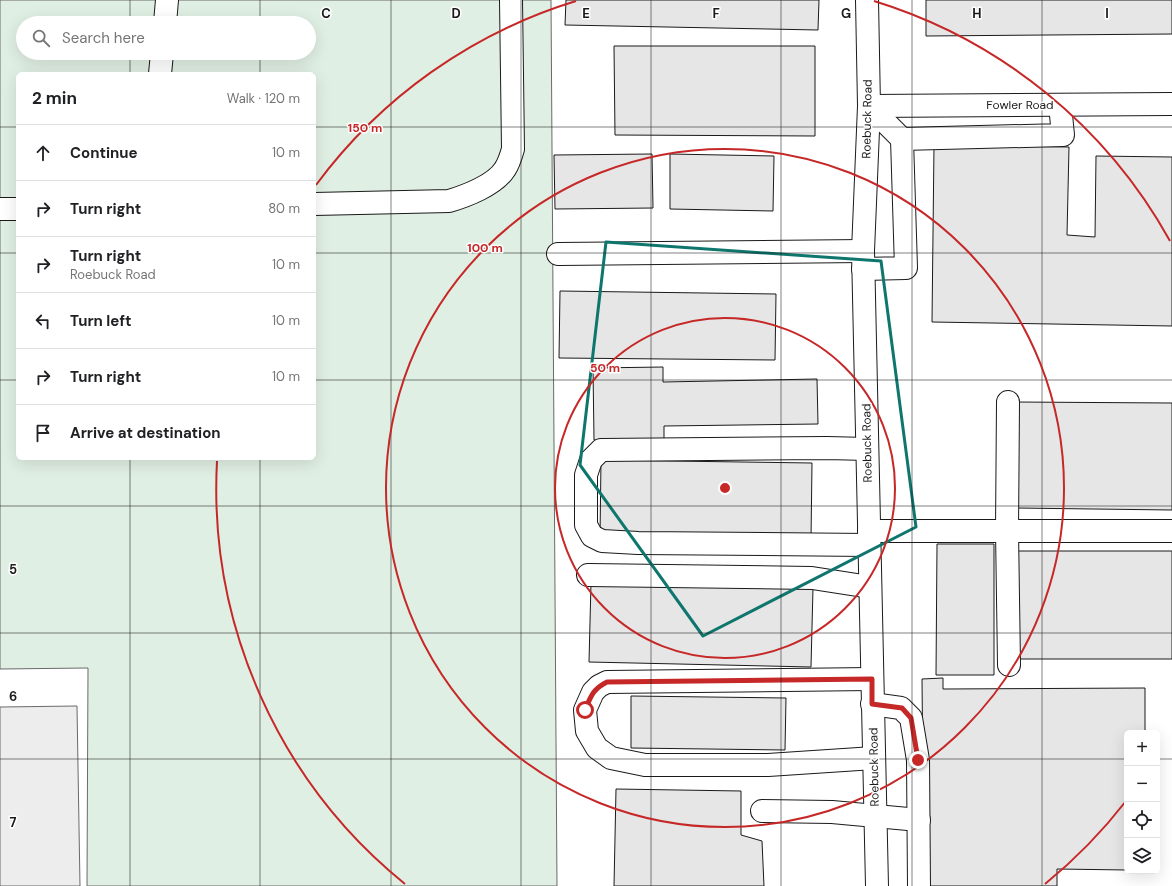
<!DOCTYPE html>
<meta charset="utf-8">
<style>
:root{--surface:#fff;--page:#f6f6f6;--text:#202124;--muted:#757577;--line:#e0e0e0}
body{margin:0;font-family:"DM Sans",sans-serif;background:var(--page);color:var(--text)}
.controls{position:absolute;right:12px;bottom:12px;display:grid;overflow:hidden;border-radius:6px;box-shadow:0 4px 16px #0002}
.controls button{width:36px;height:36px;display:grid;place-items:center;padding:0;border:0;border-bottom:1px solid var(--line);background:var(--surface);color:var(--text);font:20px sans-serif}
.stop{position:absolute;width:12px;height:12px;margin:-9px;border:3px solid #c62828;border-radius:50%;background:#fff}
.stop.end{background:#c62828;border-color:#fff;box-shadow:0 1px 4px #0008}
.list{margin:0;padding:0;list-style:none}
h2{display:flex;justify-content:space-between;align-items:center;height:52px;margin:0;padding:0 16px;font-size:17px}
h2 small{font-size:13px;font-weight:400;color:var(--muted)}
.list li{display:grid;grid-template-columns:26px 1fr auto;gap:12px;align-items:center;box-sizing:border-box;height:56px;padding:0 16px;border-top:1px solid var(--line)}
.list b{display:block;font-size:15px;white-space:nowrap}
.list p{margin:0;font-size:13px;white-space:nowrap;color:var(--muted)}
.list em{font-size:13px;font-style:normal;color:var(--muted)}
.icon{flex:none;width:22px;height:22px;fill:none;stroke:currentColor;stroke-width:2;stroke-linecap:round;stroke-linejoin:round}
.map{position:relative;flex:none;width:1172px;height:886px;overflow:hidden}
.search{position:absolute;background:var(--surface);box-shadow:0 4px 16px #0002;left:16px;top:16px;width:300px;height:44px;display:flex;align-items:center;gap:10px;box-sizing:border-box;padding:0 14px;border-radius:22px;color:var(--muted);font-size:15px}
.panel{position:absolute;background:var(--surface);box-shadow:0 4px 16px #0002;left:16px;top:72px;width:300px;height:388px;border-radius:6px}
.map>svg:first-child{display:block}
</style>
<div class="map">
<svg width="1172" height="886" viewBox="0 0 1172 886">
<rect width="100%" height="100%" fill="#fff"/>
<path fill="#e0efe3" stroke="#6a6a6a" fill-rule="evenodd" d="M0,0H551L557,886H87L88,668L0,669ZM23,23H309V53H23ZM18,74H314V458H18Z"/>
<path fill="#ededed" stroke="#6a6a6a" d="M77,706L80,886H0V707Z"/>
<g fill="#e6e6e6" stroke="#1a1a1a">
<path d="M566,0H819L818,30L565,25Z"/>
<path d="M926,0H1172V34L926,36Z"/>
<path d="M614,46H815V136L615,135Z"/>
<path d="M934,145L1069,147L1067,235L1095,237L1096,156L1172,157V326L932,322Z"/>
<path d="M652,154L653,208L555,209L554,155Z"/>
<path d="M670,154L774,156L773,211L670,209Z"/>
<path d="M560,291L776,294L775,360L559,358Z"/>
<path d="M663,367V382L817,379L818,424L664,426V439L594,440L593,368Z"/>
<path d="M1016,402L1172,403V510L1016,508Z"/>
<path d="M601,460L812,463L811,540L600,538Z"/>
<path d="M937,544H994V675H936Z"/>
<rect x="1015" y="551" width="157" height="108"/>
<path d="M591,583L813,588L811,667L589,662Z"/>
<path d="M943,678V689L1145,688V733H1127V870L1057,869V886H924L922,679Z"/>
<path d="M631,696L786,698L785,750L631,748Z"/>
<path d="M616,789L741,791V835L762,841L764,886H614Z"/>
</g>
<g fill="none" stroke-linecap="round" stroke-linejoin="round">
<defs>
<g id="minor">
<path d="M867,0L869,106L863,251L877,886"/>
<path d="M165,23L167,0"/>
<path d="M160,74L162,53"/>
<path d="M869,106L1172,104"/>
<path d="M869,106L902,139L1063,135L1060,105"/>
<path d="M314,204L449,201C466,196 495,185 505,169C509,163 511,156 513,149L511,0"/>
<path d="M0,209H18"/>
<path d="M558,254L863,251"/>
<path d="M863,269L906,268L902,139"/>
<path d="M1008,402L1007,531L1009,665"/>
<path d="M867,449L827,448L601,450L591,460L586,475V525L592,536L602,541L638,543L869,545"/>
<path d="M869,531H1172"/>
<path d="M588,575L812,578L870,587"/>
<path d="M872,679L607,682L599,686L593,692L585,710L587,731L597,748L611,758L645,765H768L874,758"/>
<path d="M872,704L901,708L911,718L918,760L919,886"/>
<path d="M762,811L832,812L919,820"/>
</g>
</defs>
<use href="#minor" stroke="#1a1a1a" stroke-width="24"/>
<use href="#minor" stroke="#fff" stroke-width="22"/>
</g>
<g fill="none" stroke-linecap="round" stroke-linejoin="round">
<path stroke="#c62828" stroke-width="5" d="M585,710C591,696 593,689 607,682L872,679V704L902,708L911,718L918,760"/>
</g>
<path fill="none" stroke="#0f766e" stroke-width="3" stroke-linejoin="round" d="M606,242L881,261L916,527L703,636L580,465Z"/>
<path fill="none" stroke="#1a1a1a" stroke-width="1" stroke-opacity="0.55" d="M130,0V23M260,0V23M391,0V886M521,0V886M651,0V886M781,0V886M912,0V886M1042,0V886M130,53V74M260,53V74M0,127H18M314,127H1172M0,253H18M314,253H1172M0,380H18M314,380H1172M130,458V886M260,458V886M0,506H1172M0,633H1172M0,759H1127M1157,759H1172"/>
<g fill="none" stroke="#c62828" stroke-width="2">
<circle cx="725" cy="488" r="170"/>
<circle cx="725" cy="488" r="339"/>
<path d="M1126 801A509 509 0 0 1 1045 884M405 884A509 509 0 0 1 217 461M316 185A509 509 0 0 1 576 1M874 1A509 509 0 0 1 1170 241"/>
</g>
<g text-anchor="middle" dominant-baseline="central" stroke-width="3" stroke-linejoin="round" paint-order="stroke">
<g font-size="12" fill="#1a1a1a" stroke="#fff">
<text x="1020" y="105">Fowler Road</text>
<text transform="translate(867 119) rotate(-89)">Roebuck Road</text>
<text transform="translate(867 443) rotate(-91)">Roebuck Road</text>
<text transform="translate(874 767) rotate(-91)">Roebuck Road</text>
</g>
</g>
<g font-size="13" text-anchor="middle" font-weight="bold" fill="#1a1a1a" stroke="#fff" stroke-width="3" stroke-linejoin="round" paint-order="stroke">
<text x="326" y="18">C</text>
<text x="456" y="18">D</text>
<text x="586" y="18">E</text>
<text x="716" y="18">F</text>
<text x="846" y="18">G</text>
<text x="977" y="18">H</text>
<text x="1107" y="18">I</text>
<text x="13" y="574">5</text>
<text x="13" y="701">6</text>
<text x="13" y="827">7</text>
</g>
<circle cx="725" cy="488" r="6" fill="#c62828" stroke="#fff" stroke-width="2"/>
<g font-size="12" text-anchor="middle" font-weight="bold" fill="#c62828" stroke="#fff" stroke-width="3" stroke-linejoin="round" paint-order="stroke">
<text x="365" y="132">150 m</text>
<text x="485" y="252">100 m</text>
<text x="605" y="372">50 m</text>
</g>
</svg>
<div class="controls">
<button>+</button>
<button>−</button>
<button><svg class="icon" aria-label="locate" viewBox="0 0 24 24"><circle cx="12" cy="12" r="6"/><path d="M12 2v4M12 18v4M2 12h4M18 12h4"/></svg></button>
<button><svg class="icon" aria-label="layers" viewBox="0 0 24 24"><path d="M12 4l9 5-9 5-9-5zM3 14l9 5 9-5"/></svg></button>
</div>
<div class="stop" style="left:585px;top:710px"></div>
<div class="stop end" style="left:918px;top:760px"></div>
<div class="search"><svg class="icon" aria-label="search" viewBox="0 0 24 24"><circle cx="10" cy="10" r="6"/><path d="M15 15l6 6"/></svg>Search here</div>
<section class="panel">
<h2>2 min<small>Walk · 120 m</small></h2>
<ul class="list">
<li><svg class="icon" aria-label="ahead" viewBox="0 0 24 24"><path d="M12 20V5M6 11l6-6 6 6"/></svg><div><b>Continue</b></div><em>10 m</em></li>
<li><svg class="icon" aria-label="right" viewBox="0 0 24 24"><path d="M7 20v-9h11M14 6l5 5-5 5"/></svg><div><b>Turn right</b></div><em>80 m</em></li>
<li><svg class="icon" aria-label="right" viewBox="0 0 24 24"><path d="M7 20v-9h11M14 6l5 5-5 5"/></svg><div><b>Turn right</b><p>Roebuck Road</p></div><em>10 m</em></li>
<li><svg class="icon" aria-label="left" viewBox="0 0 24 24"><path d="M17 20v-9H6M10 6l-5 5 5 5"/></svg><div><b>Turn left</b></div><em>10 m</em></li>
<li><svg class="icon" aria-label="right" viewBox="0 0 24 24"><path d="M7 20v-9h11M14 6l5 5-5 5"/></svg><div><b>Turn right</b></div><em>10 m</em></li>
<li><svg class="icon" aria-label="arrive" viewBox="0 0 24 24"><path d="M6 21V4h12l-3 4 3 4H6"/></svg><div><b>Arrive at destination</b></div></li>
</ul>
</section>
</div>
